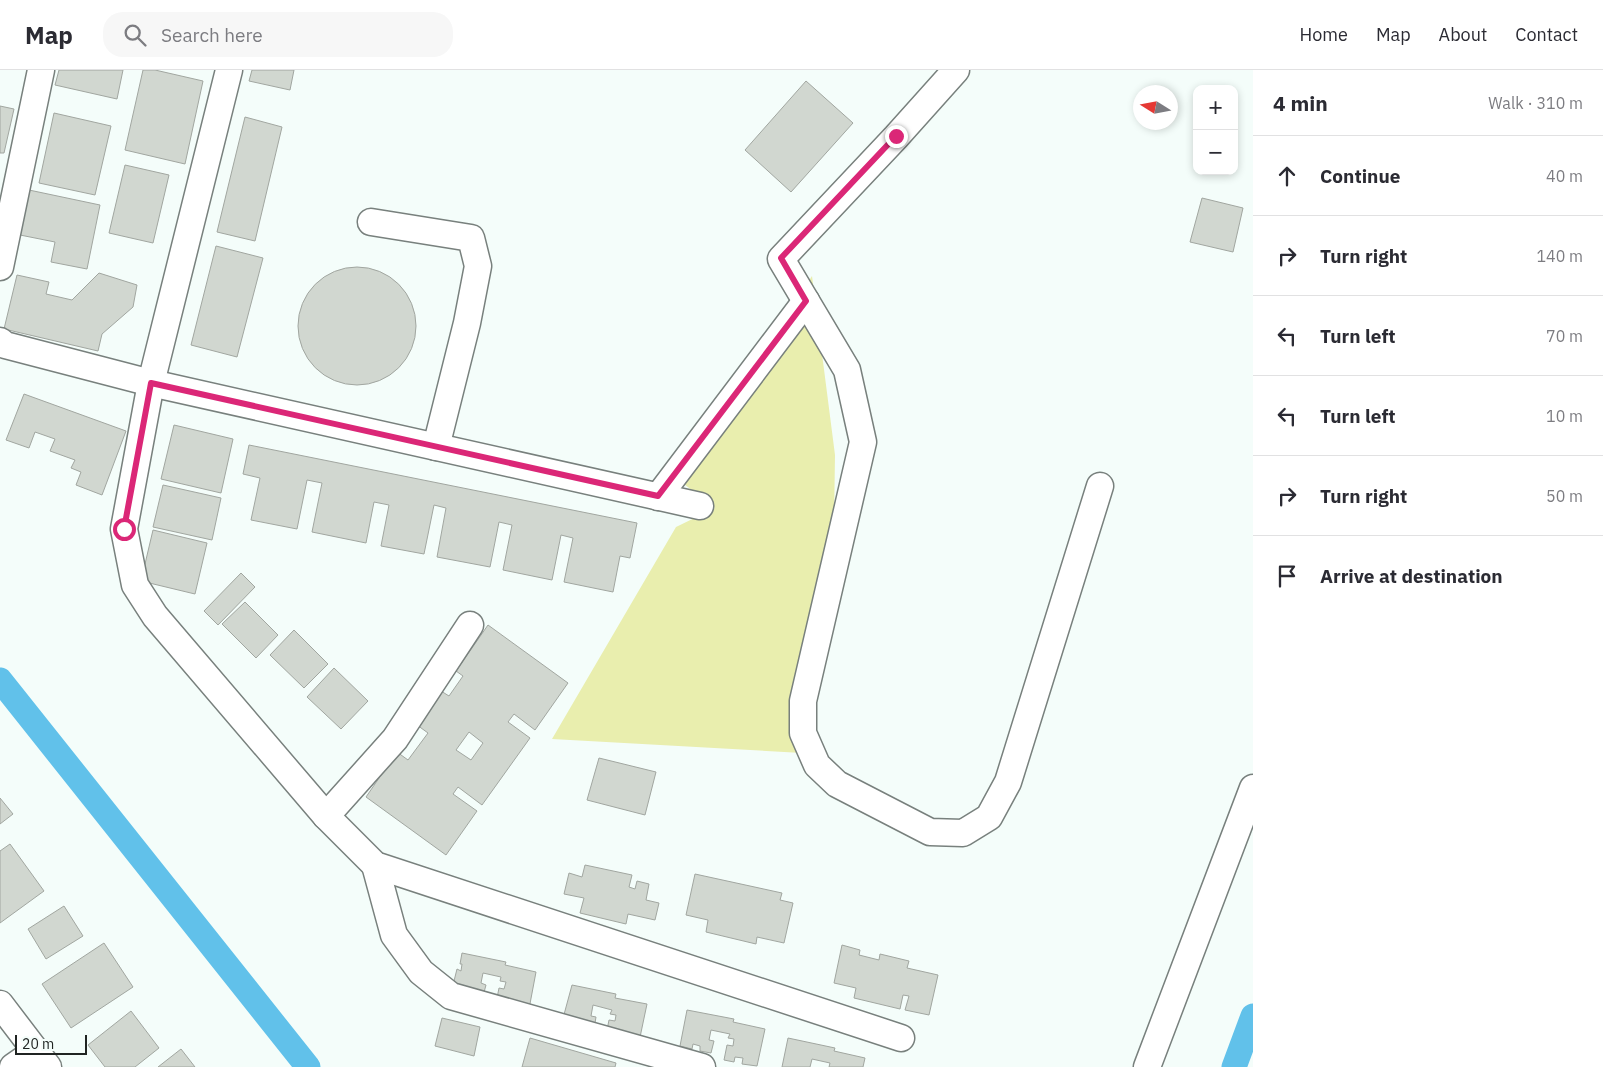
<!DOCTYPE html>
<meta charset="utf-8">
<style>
:root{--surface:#fff;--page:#f7f7f7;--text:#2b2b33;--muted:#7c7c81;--line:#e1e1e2}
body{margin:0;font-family:"IBM Plex Sans",sans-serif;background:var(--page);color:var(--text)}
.controls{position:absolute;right:15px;top:15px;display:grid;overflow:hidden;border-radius:10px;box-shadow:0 2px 8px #0003}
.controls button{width:45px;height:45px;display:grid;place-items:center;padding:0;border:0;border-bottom:1px solid var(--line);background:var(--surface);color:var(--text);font:25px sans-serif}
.compass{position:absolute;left:1133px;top:15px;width:45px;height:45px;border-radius:50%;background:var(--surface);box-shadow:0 2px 8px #0003;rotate:281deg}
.scale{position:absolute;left:15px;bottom:12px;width:72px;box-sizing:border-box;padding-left:5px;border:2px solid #202422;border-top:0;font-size:14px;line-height:18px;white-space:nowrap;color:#202422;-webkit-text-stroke:4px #f4fdfa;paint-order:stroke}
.stop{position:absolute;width:15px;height:15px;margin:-11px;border:4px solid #db2777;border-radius:50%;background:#fff}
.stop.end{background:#db2777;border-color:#fff;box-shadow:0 1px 5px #0008}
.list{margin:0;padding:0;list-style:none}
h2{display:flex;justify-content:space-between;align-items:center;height:65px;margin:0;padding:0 20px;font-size:21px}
h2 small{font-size:16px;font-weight:400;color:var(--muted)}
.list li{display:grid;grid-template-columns:32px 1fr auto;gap:15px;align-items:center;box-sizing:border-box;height:80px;padding:0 20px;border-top:1px solid var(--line)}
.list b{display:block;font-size:19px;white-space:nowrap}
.list em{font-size:16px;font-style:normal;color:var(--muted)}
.icon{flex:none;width:28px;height:28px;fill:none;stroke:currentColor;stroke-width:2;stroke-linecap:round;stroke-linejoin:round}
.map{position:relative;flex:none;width:1253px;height:997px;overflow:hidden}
header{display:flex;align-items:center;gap:30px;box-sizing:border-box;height:70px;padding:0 25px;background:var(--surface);border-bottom:1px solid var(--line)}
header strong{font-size:24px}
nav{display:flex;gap:28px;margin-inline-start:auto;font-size:18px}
.search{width:350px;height:45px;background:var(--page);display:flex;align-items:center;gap:12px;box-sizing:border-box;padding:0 18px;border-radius:20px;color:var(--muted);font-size:19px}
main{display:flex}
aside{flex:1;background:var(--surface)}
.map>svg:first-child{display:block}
</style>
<header>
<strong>Map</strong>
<div class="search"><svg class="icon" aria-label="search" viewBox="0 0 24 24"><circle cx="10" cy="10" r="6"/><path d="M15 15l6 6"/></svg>Search here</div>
<nav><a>Home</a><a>Map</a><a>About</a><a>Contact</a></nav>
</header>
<main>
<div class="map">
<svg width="1253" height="997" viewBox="0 0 1253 997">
<rect width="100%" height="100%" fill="#f4fdfa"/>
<path fill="#e9eeae" d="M812,206L835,385L834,453L802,683L552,669L676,457L715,438L680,411Z"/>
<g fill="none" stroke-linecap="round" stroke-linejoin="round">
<g stroke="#61c1ea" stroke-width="25">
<path d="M0,610L308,997"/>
<path d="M1234,997L1253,946"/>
</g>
</g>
<g fill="#d1d7d0" stroke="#a1a6a0" fill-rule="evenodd">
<path d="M59,0H123L117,29L55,15Z"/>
<path d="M143,0H155L203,11L185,94L125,80Z"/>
<path d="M252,0H294L290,20L249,11Z"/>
<path d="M806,11L853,53L791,122L745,80Z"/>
<path d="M0,36L14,39L4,83H0Z"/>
<path d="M54,43L111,56L95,125L39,113Z"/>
<path d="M245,47L282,57L255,171L217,162Z"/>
<path d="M125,95L169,105L153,173L109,163Z"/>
<path d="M29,120L100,135L87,199L51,192L55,172L20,165Z"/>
<path d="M1202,128L1243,138L1233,182L1190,172Z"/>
<path d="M216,176L263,188L237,287L191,275Z"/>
<circle cx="357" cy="256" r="59"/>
<path d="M99,203L137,215L133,237L102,264L98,281L4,259L17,205L49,212L46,224L72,230Z"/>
<path d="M24,324L126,361L102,425L76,415L81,402L71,398L75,390L50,381L55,369L35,362L29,378L6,370Z"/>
<path d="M174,355L233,369L221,423L161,409Z"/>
<path d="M249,375L637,453L630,488L620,486L613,522L564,512L573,468L561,465L552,510L503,500L512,455L499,452L490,497L437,487L446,438L434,435L424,484L381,476L389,435L374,432L366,473L312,462L322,413L307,410L297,459L251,450L260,408L243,404Z"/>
<path d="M163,415L221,428L212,470L153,457Z"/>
<path d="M153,460L207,473L195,524L141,511Z"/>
<path d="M241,503L255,517L218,555L204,541Z"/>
<path d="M245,532L278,565L256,588L222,554Z"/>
<path d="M488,555L568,613L535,660L514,644L508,652L530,668L482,735L458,717L453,724L477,741L446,785L366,727L397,682L408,690L428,663L417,655L441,621L449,626L463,606L456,601ZM469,662L483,673L471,690L456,680Z"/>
<path d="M294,560L328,594L304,618L270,585Z"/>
<path d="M334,598L368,631L341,659L307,627Z"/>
<path d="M599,688L656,702L645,745L587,730Z"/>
<path d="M0,728L13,744L0,754Z"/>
<path d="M10,774L44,821L0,853V781Z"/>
<path d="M585,795L632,805L629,817L635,819L637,811L649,814L646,830L659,833L655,850L628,844L626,854L580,843L584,828L564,824L569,803L582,807Z"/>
<path d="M695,804L782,823L780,830L793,833L784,873L757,867L756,874L706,862L708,850L686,845Z"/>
<path d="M64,836L83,866L46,889L28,859Z"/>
<path d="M104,873L133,917L71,958L42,914Z"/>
<path d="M842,875L860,880L859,885L879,890L880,884L909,891L907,898L938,905L929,945L905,940L909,926L903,925L900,939L854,928L856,918L834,913Z"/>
<path d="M462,883L506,892L505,895L536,902L529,939L496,933L499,918L504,919L506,912L500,911L501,907L483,903L481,913L486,915L483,926L452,919L457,899L461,901L462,894H460Z"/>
<path d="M572,915L616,924L615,928L647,934L639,972L606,965L609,950L615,951L616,945L610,944L612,940L593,935L591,946L596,947L594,959L562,952Z"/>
<path d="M687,940L734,949L733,952L765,959L757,996L742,994L743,988L735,987L734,992L724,990L727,975L733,976L734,969L728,968L730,964L711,960L709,970L714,971L711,983L700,981V976L693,974L692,979L680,976Z"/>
<path d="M131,941L159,978L135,997H105L88,975Z"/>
<path d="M442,948L480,957L474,986L435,976Z"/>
<path d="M530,968L616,993L615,997H522Z"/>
<path d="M788,968L835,978L834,981L865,988L863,997H829L830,993L812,989L810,997H782Z"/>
<path d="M181,979L195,997H158Z"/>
</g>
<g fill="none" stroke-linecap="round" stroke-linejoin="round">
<defs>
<g id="minor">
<path d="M229,0L151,313L124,459L135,515L155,546L326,746L375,795L901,968"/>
<path d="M956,0L896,67L781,189L847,300L863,372L803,631V663L817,695L837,714L930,762L963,763L989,747L1008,712L1100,416"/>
<path d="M371,152L471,168L478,196L467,253L436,377"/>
<path d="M0,197L41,0"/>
<path d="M0,271L5,275L151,313L700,436"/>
<path d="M658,427L806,231"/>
<path d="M326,746L395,669L470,555"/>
<path d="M375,795L394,865L421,902L451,926L702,997"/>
<path d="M0,934L48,997"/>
<path d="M13,997L36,981"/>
<path d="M1147,997L1253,718"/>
</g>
</defs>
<use href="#minor" stroke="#78807d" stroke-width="29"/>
<use href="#minor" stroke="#fff" stroke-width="26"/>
</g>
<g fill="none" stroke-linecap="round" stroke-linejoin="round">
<path stroke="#db2777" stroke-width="6" d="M124,459L151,313L658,426L806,231L781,188L896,66"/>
</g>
</svg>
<div class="controls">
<button>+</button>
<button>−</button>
</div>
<svg class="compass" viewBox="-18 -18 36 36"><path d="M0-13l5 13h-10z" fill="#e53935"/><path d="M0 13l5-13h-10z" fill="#7c7c81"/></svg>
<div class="scale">20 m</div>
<div class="stop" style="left:124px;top:459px"></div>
<div class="stop end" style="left:896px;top:66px"></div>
</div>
<aside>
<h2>4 min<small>Walk · 310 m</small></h2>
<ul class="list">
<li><svg class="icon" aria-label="ahead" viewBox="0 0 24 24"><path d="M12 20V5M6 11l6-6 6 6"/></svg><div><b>Continue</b></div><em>40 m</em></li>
<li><svg class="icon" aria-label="right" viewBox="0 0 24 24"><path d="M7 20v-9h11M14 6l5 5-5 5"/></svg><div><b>Turn right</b></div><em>140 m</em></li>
<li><svg class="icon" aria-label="left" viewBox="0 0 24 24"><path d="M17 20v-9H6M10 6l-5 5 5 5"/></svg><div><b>Turn left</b></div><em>70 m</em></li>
<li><svg class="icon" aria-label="left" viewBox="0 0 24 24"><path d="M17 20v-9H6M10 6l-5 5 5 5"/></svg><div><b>Turn left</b></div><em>10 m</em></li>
<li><svg class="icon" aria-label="right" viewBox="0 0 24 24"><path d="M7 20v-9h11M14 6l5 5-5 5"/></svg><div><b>Turn right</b></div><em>50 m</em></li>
<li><svg class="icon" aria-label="arrive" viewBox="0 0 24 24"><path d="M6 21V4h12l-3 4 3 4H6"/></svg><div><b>Arrive at destination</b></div></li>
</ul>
</aside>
</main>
